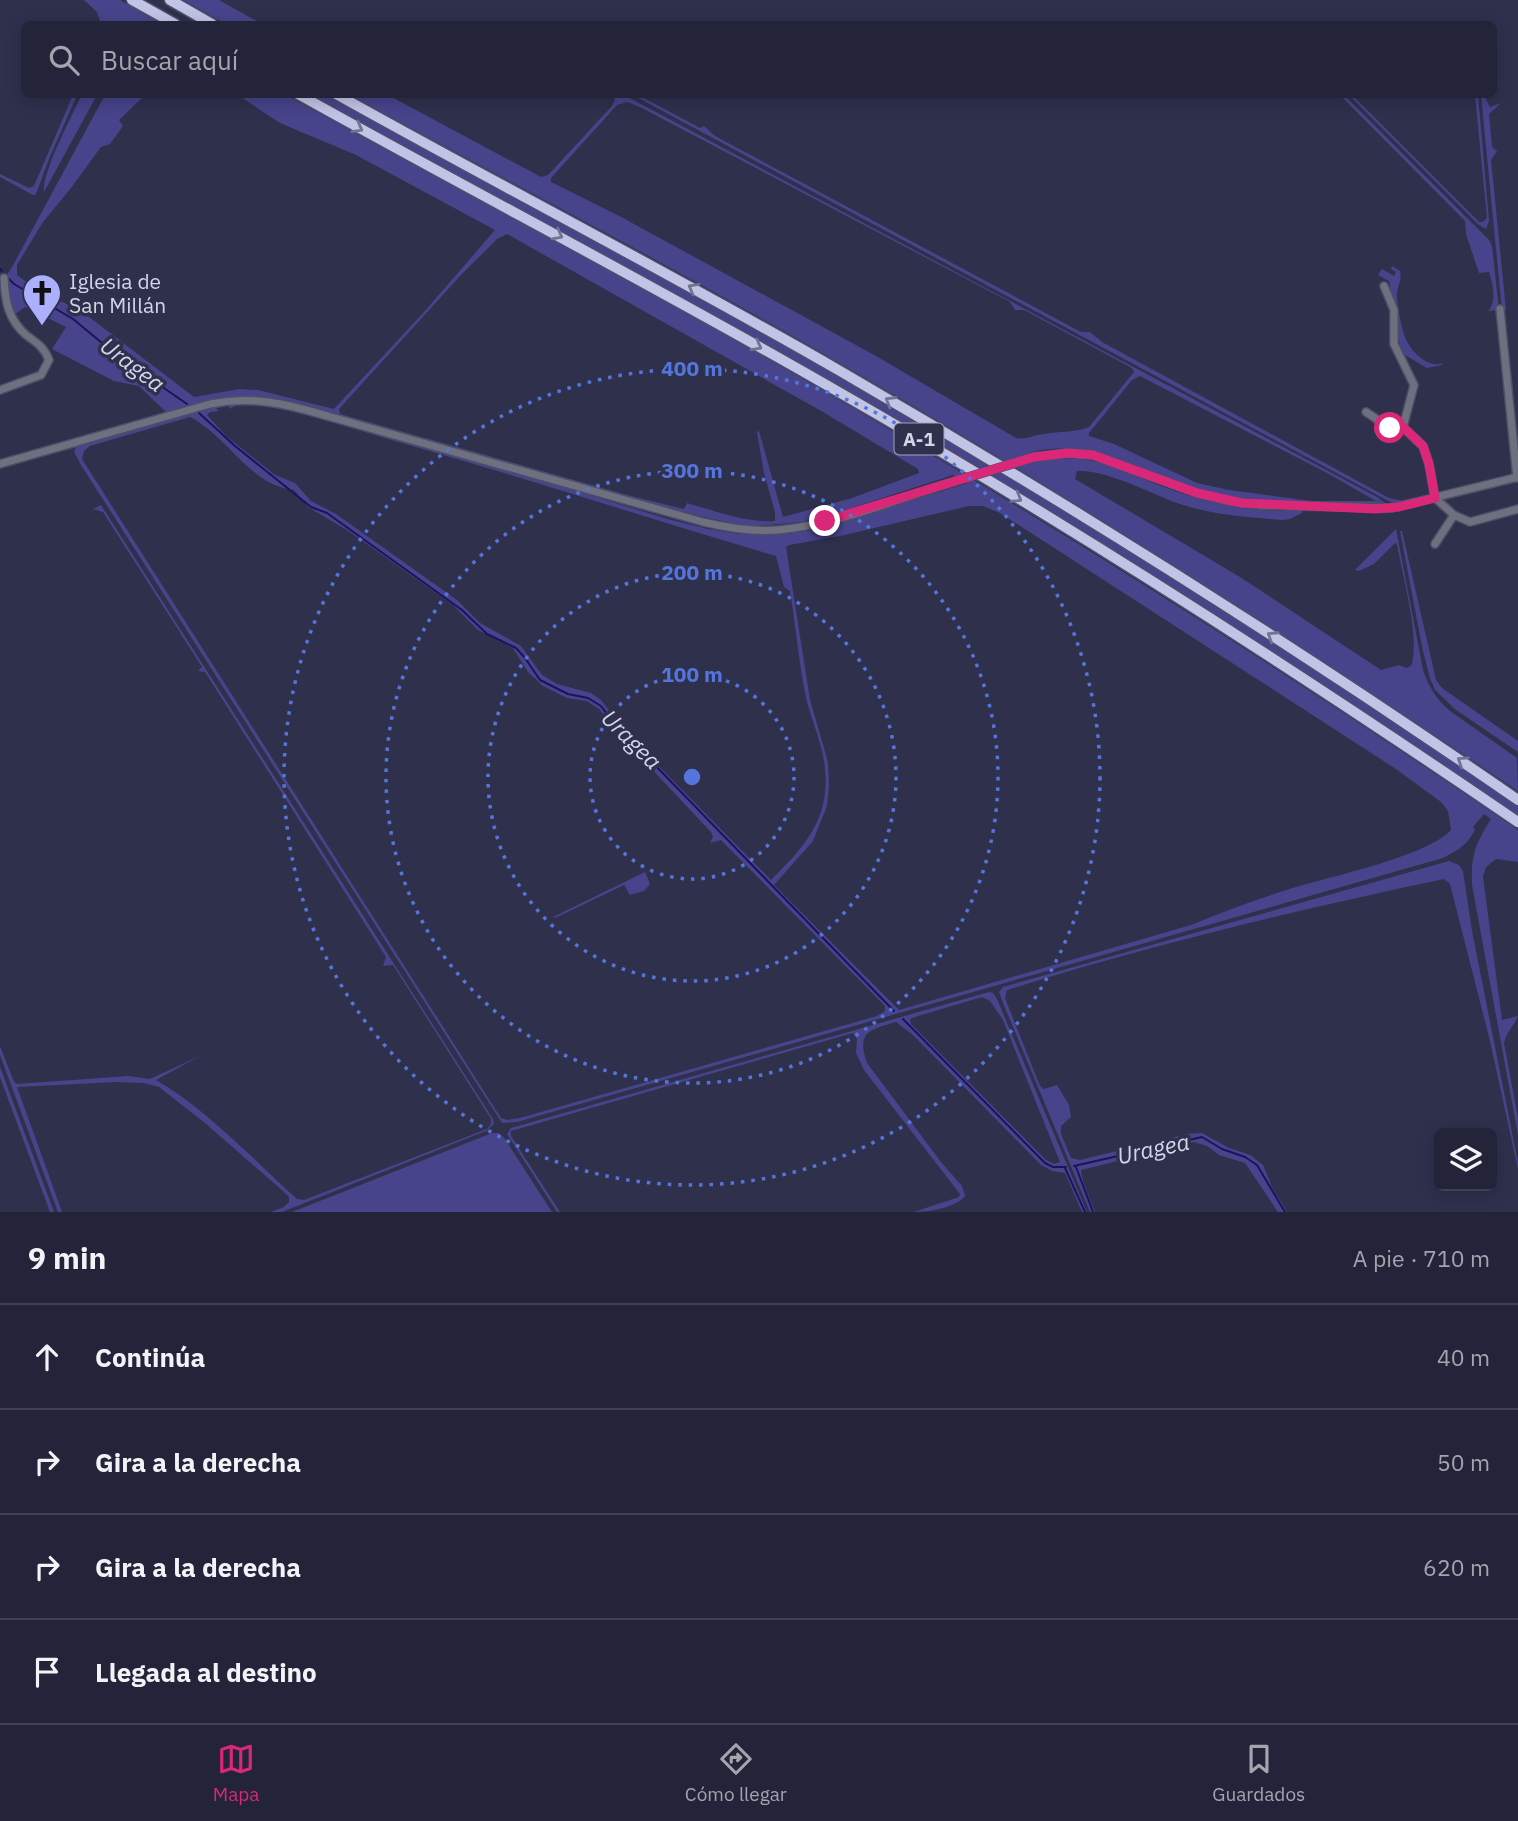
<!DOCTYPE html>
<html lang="es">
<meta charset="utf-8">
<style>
:root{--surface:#232439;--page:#2b2c41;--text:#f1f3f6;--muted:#a3a4ae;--line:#404153;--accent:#db2777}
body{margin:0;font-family:"IBM Plex Sans",sans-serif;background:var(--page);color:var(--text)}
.controls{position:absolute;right:21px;bottom:21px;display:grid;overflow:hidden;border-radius:10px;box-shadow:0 4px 18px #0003}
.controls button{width:63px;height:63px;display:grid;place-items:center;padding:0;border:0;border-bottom:2px solid var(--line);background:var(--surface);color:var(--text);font:35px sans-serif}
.stop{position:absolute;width:21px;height:21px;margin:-16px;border:5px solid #db2777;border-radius:50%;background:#fff}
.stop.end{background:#db2777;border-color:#fff;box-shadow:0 2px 7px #0008}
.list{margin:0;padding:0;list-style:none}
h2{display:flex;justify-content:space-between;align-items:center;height:91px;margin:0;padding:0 28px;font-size:30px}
h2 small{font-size:23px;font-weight:400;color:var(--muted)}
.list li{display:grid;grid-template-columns:46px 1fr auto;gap:21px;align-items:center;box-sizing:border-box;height:105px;padding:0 28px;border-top:2px solid var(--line)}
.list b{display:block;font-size:26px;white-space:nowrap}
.list em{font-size:23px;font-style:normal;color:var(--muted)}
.icon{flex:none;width:38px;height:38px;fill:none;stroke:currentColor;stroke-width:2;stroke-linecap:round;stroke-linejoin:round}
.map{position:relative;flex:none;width:1518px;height:1212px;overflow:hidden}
.search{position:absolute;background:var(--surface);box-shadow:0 4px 18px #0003;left:21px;right:21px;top:21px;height:77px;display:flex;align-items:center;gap:18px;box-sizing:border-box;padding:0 24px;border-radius:10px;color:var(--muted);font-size:26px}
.sheet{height:511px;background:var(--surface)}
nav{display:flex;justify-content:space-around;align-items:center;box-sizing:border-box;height:98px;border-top:2px solid var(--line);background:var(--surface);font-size:19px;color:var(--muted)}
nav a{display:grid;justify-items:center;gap:4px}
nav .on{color:var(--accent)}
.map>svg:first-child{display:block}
</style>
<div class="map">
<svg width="1518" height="1212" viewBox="0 0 1518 1212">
<rect width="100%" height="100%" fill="#2f304c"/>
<g fill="#47448c" fill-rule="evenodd">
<path d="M84,0H120L162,24H101L97,12Z"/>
<path d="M183,0H219L262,24H226Z"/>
<path d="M82,94L97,95L44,192C41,174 73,114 82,94Z"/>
<path d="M284,94C463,193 645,287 822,390C1059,528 1291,675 1518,830V862L1496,859L1486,867L1483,877L1502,1020L1518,1016C1514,1026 1506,1032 1504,1043L1518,1118V1135L1472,885C1471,854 1475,845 1491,819L1484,814L1473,827L1475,830L1468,841L1459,849L1443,858L517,1122L502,1123L81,465L74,452L76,447L215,407L219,411L210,412L207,415L226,436L275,475L295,483L311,501L336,514L457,600L480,623L521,646L542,675L557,684L591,693L601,700L627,734L771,880C804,847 830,820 825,769C823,746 813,724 807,702C799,666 796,628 790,591L784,587L776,556C653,520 532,480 409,445C363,432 317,416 271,407C258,404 241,402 229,409V404L248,402L284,408L520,474L668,519L708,529L740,534H788L816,529L968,483L953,475L827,516L801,522L756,526L730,523L659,506L284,400C237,392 212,400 168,414L139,386L114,381L52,349L66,327L25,307L14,315C10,301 0,280 11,269L105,95H145L119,120L123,126L110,144L101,147L71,188L43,222L17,265V275L40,292L80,310L194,397L240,389L258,390L334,409L424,312L495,230L356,155L280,123L238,95ZM507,234L823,412L918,469L919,473L852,498L783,517L759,431L757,432L764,473L775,512V521C745,523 716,511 687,503L684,509L627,495L340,414L339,409L461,275L497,239ZM190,417C228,436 249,485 294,490L308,507L347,530L453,605L478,630L513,648L528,672L543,686L567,698L587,701L599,709L627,743L711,832L713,837L710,843L721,840L885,1006V1011L877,1016L520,1118L507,1120L501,1118L82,459L84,451L90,446ZM969,506H983L1000,513L1396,769L1441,802L1448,811L1451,830C1427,856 1333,876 1296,887C1260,898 1225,911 1191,925L899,1010L774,885L813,841L827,806L829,786L828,762L810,700L786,547L789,545L840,536Z"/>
<path d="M73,95H77L49,159L36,194L33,195L0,177V174L29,188L34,186Z"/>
<path d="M308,95H327C514,198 704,296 889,404C1103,530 1312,665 1518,805V816C1311,675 1101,539 885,413C695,302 500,201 308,95Z"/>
<path d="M350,95H388L541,177L548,175L612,106L615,100L613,95H624L1377,497L1385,503L1383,506C1328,504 1272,505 1218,494C1151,481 1100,434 1028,453L1039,461C1092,451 1117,469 1164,487C1207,503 1257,515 1303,509L1302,513L1290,519L1282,520C1247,517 1213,515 1180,504C1152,494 1106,469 1077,471L1075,479L1240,577L1381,670L1399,665L1406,668L1411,666C1421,640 1402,574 1397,544L1395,543L1374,564L1359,571L1355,570L1396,529L1423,670C1429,687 1436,699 1450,711L1517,758L1518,791C1291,639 1061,490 824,354C668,264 508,181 350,95ZM627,102L640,107L1010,302L1015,310H1024L1132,368L1134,372L1089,427C1074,433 1059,431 1044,434C1034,435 1026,440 1016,438L876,356L623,218L551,182V178L617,105ZM1140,376L1327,473L1376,501H1312L1229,490L1197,483L1114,444L1089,436V433L1132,380Z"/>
<path d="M633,95H638L700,128L704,126L715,136L1081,332H1090L1102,342L1389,498L1409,502L1394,504Z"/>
<path d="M1340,95H1344L1489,240L1492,246L1499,310L1488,311C1497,302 1493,284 1489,272L1479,273L1466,234L1465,221Z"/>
<path d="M1349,95H1352L1479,222H1483L1487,218L1475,95H1478L1489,221L1486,229L1479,225Z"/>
<path d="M1481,95H1484L1490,107L1501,103L1489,114L1492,147L1497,151L1491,160L1506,310H1502Z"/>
<path d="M1392,266L1400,271C1402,280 1398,285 1397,293C1396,301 1402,330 1405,337C1410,351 1428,369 1443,363L1442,365L1427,368L1405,355L1400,346L1389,281L1378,275L1382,269L1394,276L1396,272L1391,269Z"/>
<path d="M101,505L493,1119L494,1124L486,1131L282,1212H271L284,1207L289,1202V1197L283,1191L205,1123L159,1087L144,1083L116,1082L17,1087L62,1212H58L0,1055V1046L14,1082L17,1084L129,1076L150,1079L200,1056L156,1080C205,1108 254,1160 297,1199L304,1200L487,1129L491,1124V1119L393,965L383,966L386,957L205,672L198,671L202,667L103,512L93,509Z"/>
<path d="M1400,531H1402L1436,680L1442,688L1518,741V752L1456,710L1435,690L1430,678L1423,651Z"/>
<path d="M1449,861L1459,865L1463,871L1472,931L1518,1163V1169L1490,1041L1450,884L1444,879C1297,910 1151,945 1007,990L1005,998L1040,1086L1044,1089L1057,1085L1069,1105L1071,1117L1061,1126V1134L1071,1158L1080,1160L1187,1134L1202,1133L1229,1148L1250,1155L1263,1165L1272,1187L1287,1212H1278L1245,1163L1219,1155L1207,1146L1194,1142L1081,1170C1082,1182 1090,1200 1095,1212H1090L1003,1003L999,992L1003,987Z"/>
<path d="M645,872L650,884L644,891L630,895L624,885L555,918L553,917Z"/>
<path d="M989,992L993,993L997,999L1087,1212H1082L1065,1173L1052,1171L1041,1165L912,1034L896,1022C870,1030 856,1031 867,1063L941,1162L962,1186L965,1196C955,1208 929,1212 914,1212L959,1197L960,1194L864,1070L856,1053L857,1039L853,1033L511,1131V1136L560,1212H557L507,1134L511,1128ZM982,997L990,1001L1003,1020L1060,1162L1054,1164L1046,1160L911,1024L910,1019L918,1016Z"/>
<path d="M0,1067L54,1212H50L0,1077Z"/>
<path d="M492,1133H499L505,1139L552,1212H292Z"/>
</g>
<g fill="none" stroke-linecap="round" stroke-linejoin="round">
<g stroke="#20115e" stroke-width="2">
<path d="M0,269L2,271"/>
<path d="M8,278L14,284L73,319L119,357L187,404"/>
<path d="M199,413L235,446L311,507L327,513L462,610L487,634L516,648L525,658L540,680L568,694L588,698L601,706L614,723L894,1011"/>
<path d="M903,1019L1045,1163L1053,1167H1066"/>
<path d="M1074,1166L1202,1137L1222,1149L1245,1157L1257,1165L1285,1212"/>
<path d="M1076,1167L1093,1212"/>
<path d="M1065,1168L1085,1212"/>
</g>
<defs>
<g id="minor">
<path d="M1384,286L1394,310V344L1414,385L1403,427L1423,446L1429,464L1435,498L1454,515L1470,522L1518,509"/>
<path d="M1500,309L1517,478"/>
<path d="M0,390L41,375L49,360C44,347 37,343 26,335C8,319 5,301 4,278"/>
<path d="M1366,412L1390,428L1403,427"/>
<path d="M1034,457L1068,453L1093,455L1197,493L1228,501L1260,505L1392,508L1518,477"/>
<path d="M0,464L210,404C244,397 273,401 306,410L703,522C728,528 753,532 778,530C835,525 892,501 946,484"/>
<path d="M1435,544L1454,515"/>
</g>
<g id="highway">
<path d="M132,0L175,24"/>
<path d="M170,0L212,24"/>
<path d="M298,94C475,193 655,286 830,387C1066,522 1294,669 1518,822"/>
<path d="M336,94C504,188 674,275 840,371C1071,505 1298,648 1518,800"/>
</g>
</defs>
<use href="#minor" stroke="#4d4e68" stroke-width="10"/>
<use href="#highway" stroke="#4d4e68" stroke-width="13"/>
<use href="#minor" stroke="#6f707f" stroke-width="7"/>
<use href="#highway" stroke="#c1c4e7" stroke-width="10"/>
<defs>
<path id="minor-bridge" d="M946,484L1034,457"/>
</defs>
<use href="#minor-bridge" stroke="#4d4e68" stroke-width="10" stroke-linecap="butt"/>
<use href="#minor-bridge" stroke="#6f707f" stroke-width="7"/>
</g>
<defs><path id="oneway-chevron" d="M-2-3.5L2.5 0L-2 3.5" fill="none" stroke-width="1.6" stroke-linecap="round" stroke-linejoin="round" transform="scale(1.75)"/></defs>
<g stroke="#717392">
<use href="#oneway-chevron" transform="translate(358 128) rotate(29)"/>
<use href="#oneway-chevron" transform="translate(558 235) rotate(28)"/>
<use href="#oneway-chevron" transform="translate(693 288) rotate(-151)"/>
<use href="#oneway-chevron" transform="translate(757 346) rotate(29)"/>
<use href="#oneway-chevron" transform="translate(890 401) rotate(-149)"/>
<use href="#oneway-chevron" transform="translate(1017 498) rotate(31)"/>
<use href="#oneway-chevron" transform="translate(1272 636) rotate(-147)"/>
<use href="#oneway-chevron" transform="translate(1462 761) rotate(-146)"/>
</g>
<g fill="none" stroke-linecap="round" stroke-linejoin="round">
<path stroke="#db2777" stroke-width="9" d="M825,521L1034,457L1068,453L1093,455L1197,493L1242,503L1376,509L1399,507L1435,498L1429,464L1423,446L1403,427L1390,428"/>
</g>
<g fill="none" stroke="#5476dc" stroke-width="3.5" stroke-dasharray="3.5 7">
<circle cx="692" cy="777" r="102"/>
<circle cx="692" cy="777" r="204"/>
<circle cx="692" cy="777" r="306"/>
<circle cx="692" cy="777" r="408"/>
</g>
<defs>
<symbol id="church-pin" viewBox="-11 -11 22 30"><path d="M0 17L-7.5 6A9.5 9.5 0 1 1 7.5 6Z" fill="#acaffb" stroke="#2f304c"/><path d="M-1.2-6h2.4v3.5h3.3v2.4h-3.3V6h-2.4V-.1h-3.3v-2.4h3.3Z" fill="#111"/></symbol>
</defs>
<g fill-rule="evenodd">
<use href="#church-pin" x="20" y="271" width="44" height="60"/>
</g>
<g text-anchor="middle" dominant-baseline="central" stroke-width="7" stroke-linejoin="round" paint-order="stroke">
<rect fill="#2f304c" stroke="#a2a3b8" stroke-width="2" x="894.5" y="423.5" width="49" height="31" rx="5"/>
<g font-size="19" font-weight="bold" fill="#d3d4e6">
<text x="919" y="439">A-1</text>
</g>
<g font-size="21" fill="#d3d4e6" stroke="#2f304c" text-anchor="start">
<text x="69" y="281">Iglesia de<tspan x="69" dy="24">San Millán</tspan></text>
</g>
<g font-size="23" font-style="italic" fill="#d3d5ec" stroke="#2f304c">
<text transform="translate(133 364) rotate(37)">Uragea</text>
<text transform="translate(632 739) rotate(45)">Uragea</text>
<text transform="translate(1153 1148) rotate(-12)">Uragea</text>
</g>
</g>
<circle cx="692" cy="777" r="10" fill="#5476dc" stroke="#2f304c" stroke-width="3.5"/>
<g font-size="21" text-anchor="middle" font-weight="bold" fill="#5476dc" stroke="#2f304c" stroke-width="7" stroke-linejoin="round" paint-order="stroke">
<text x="692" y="376">400 m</text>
<text x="692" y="478">300 m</text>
<text x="692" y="580">200 m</text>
<text x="692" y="682">100 m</text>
</g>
</svg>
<div class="controls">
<button><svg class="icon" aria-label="layers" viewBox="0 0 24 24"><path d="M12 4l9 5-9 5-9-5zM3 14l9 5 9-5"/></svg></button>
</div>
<div class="stop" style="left:1390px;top:428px"></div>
<div class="stop end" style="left:825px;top:521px"></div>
<div class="search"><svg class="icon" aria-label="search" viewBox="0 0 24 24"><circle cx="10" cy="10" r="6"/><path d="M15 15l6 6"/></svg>Buscar aquí</div>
</div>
<section class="sheet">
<h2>9 min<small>A pie · 710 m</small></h2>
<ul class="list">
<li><svg class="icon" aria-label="ahead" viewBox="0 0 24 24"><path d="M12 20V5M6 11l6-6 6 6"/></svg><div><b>Continúa</b></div><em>40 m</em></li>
<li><svg class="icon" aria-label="right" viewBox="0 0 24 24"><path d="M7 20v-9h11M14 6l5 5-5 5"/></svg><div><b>Gira a la derecha</b></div><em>50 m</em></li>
<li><svg class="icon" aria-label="right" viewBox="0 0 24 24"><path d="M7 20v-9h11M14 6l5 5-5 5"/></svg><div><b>Gira a la derecha</b></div><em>620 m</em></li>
<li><svg class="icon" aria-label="arrive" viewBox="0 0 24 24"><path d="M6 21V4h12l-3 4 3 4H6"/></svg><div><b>Llegada al destino</b></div></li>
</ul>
</section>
<nav>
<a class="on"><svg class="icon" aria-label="map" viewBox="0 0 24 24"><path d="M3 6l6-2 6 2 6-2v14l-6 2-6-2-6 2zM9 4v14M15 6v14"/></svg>Mapa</a>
<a><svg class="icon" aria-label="directions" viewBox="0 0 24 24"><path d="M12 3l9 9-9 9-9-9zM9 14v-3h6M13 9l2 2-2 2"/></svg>Cómo llegar</a>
<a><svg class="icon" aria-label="saved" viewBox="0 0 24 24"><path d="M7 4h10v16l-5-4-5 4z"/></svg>Guardados</a>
</nav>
